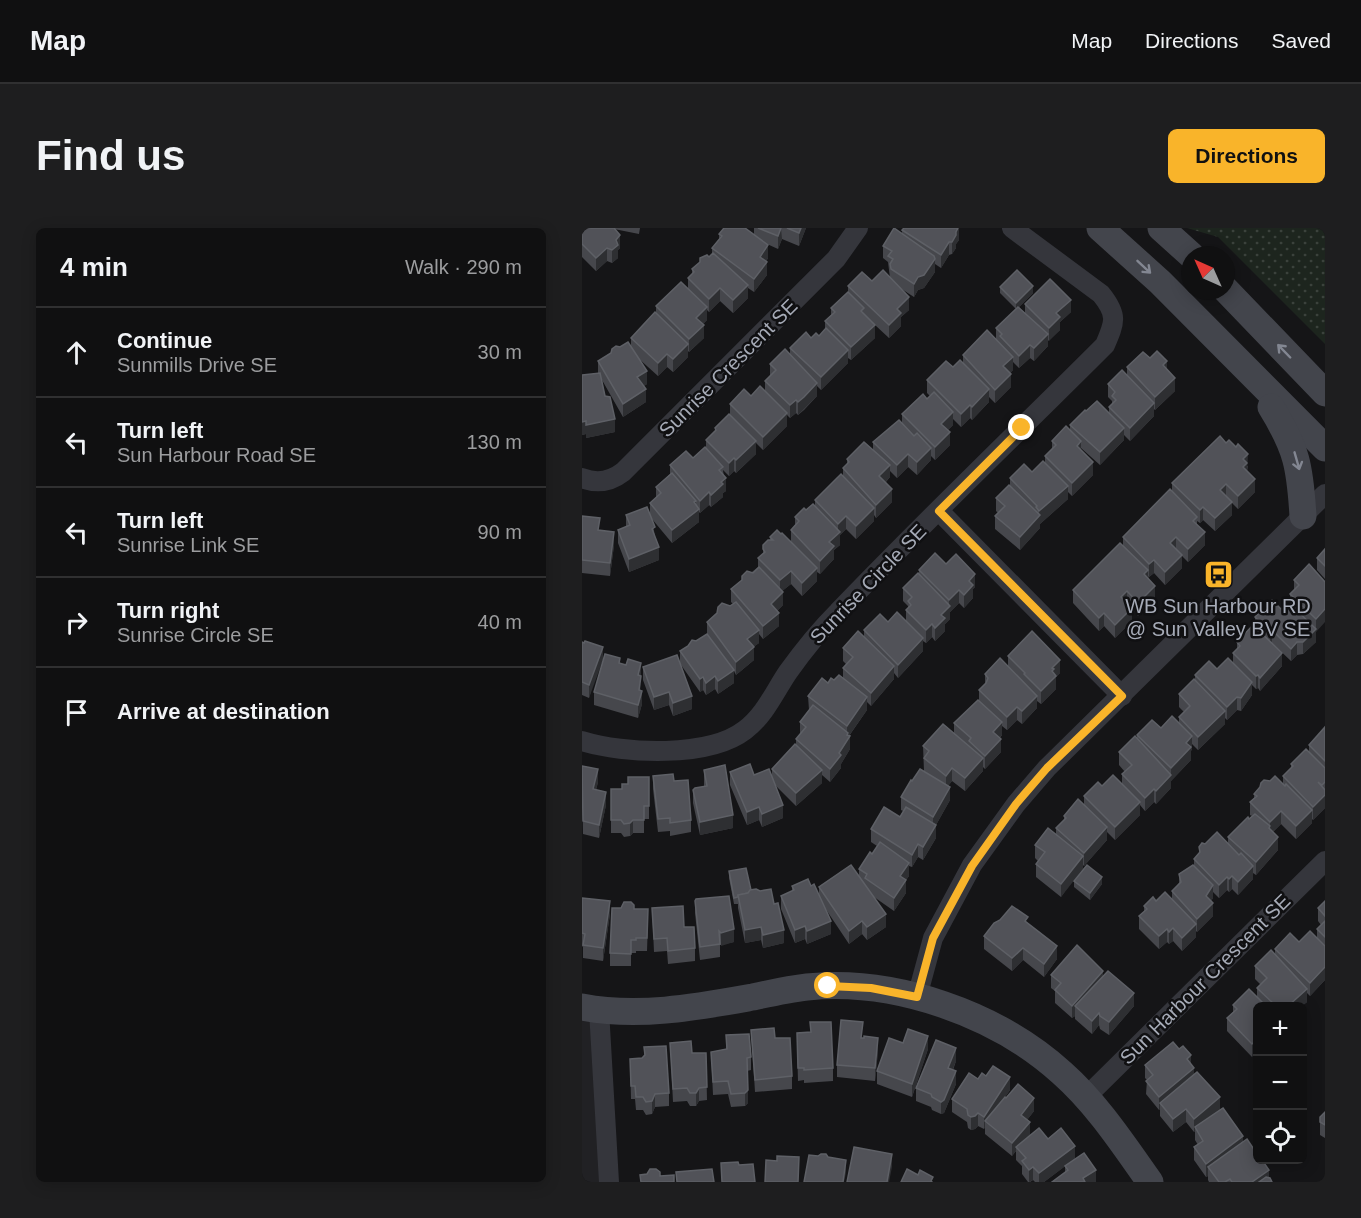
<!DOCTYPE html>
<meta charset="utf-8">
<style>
:root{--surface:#101011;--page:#1e1e1f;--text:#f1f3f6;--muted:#9c9d9f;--line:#303031;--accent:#f9b42a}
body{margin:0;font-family:Helvetica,sans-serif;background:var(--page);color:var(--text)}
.controls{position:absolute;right:18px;bottom:18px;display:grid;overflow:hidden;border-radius:9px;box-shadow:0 3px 15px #0003}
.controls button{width:54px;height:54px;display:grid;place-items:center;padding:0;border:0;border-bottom:2px solid var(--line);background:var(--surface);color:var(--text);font:30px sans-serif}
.compass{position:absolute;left:599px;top:18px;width:54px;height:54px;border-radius:50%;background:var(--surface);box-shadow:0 3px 15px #0003;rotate:315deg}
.stop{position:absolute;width:18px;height:18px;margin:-14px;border:4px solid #f9b42a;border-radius:50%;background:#fff}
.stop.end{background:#f9b42a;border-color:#fff;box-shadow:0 2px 6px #0008}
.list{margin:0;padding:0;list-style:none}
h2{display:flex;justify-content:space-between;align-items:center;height:78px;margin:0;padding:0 24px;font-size:26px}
h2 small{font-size:20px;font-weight:400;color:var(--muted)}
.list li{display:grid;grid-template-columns:39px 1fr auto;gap:18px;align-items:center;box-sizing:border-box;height:90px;padding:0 24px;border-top:2px solid var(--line)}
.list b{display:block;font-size:22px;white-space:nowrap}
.list p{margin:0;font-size:20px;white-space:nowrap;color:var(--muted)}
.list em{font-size:20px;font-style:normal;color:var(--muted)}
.icon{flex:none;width:33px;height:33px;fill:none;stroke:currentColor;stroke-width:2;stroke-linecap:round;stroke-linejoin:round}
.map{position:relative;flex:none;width:743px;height:954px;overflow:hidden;border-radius:9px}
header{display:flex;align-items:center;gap:36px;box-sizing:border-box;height:84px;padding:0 30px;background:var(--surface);border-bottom:2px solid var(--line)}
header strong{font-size:28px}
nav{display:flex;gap:33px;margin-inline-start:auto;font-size:21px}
.intro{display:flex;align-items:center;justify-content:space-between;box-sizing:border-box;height:144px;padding:0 36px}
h1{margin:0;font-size:42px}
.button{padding:15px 27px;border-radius:9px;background:var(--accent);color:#111;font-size:21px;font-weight:700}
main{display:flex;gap:36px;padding:0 36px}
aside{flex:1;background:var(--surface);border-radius:9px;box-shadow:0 3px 15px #0003}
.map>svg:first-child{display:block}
</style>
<header>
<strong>Map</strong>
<nav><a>Map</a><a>Directions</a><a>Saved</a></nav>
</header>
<div class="intro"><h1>Find us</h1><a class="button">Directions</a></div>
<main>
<aside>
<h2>4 min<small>Walk · 290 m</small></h2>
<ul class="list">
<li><svg class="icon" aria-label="ahead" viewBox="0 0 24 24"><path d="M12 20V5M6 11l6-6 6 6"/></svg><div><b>Continue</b><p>Sunmills Drive SE</p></div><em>30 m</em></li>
<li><svg class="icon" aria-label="left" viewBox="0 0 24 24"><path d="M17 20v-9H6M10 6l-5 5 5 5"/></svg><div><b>Turn left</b><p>Sun Harbour Road SE</p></div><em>130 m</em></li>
<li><svg class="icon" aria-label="left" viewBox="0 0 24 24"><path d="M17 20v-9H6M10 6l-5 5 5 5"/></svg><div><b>Turn left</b><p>Sunrise Link SE</p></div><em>90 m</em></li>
<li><svg class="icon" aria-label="right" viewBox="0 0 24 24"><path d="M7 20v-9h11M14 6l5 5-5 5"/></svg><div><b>Turn right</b><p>Sunrise Circle SE</p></div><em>40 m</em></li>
<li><svg class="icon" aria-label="arrive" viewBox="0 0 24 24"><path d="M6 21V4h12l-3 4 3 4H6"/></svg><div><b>Arrive at destination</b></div></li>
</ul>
</aside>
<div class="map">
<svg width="743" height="954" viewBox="0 0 743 954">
<defs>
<pattern id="park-dots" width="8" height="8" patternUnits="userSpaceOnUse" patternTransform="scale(1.5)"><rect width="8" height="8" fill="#1d251e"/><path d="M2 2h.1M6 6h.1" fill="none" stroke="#3b423c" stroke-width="1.8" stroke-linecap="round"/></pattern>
</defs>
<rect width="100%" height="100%" fill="#151517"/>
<path fill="#212124" d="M0,779L17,782L27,954H0Z"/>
<path fill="url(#park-dots)" d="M605,0H743V116L636,9Z"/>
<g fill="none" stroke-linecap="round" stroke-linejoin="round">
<g stroke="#35363c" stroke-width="20">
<path d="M0,250C15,256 28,254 41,244L254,31L276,0"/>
<path d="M357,283L540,468"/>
<path d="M0,513C42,526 127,530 163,502C183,487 193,463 206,444C221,423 238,402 256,384C343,293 434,206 523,117C533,94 536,87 519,66L430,0"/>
<path d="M335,769L351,710L390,637L434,576L465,540L743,266"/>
<path d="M17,782L27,954"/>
<path d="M504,869L743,633"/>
</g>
<g stroke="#43454c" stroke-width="27">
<path d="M518,0L578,54L743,220"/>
<path d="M579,0L609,27"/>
<path d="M644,62L743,165"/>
<path d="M689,179C715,221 718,239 721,288"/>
<path d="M0,779C57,790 115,779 171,769C189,765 207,761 225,759C313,750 415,786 480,845C515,876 541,916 568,954"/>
</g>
</g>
<g fill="#46474c">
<path d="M0,0H58L57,6L32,1L38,20L36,22V30L30,35L25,33L14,43L0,29Z"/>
<path d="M172,0H224L217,18L200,11L196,21L185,16L186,30L184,34L185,47L172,64L166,60V70L151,85L138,73L127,84L125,82V92L121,96L122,110L107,124L106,123V129L91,144L85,139L76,148L56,130L65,156L62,158L64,174L41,189L20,152L23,168L33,204L4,210V206L0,207L16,145V133L38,119H49V110L74,85V78L106,60V50L110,46V41L130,26V20L137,11V6H172Z"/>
<path d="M320,2L377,12L374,16V20L370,26L367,27L359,40L353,36V44L342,60L336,62L332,69L318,60L327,82L319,89V98L307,110L293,97V110L269,132L266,130V135L239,162L235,158V168L222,182L216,187L214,185L208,190L205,187V198L181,222L174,215V226L154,245L152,243L147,248L141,242L144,263L141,265V269L129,279L127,277L118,285L117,284V294L90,315L70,291L77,332L47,344L36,315V302L44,299V287L68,285V275L74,270V259L88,246V237L111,230L124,220V212L133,203V200L148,186V176L183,163V153L188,148V136L208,126V120L229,110L237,108L243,102V93L249,87V80L266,64V58L308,50L306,34L301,30V18L320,6Z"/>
<path d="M418,59L451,65L437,79L443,85V76L489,84L478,94V102L466,113V118L452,133L448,130L437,140L431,134V142L428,145L429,159L413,175L407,169V174L390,192L388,190L379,199L371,191V197L366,202L368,217L353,232L349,228V232L335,247L326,239L315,250L308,243V249L304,254L310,274L294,290L292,287V293L274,311L264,301L258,307V317L252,322V331L238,346L235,344V353L220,368L209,356L200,363L201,377L195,383L197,398L181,411L177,406V415L171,419L172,432L154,447L152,443V455L136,466L133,461L124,467L121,462L118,464L99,437L110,481L91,488L87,477L72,482L61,452V439L98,435V423L125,406V394L151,376L149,374V361L176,339V330L181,326V317L188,312V309L199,306L209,313V302L213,297V289L233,277V272L261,248V240L265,237V231L291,222V214L320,195V186L348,168L345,165V152L381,135V127L414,112V100L434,81L418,65Z"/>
<path d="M568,130L585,142L593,163L573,182L572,181V188L548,213L542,207V212L518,237L499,220V222L511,247L490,268L486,264V271L458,296V300L438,322L413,301V288L416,285L414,283V270L428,257V250L450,244L463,235V228L470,221V213L488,202V197L504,183L527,185V179L530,176V173L526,169V156L545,146V139Z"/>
<path d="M666,238L665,243L673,264L656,281L650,275V287L633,303L621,292L618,295L615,293V296L623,317L606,334L600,328V340L583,357L572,345L567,349L566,348L573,371L556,388L550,381V393L533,410L522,398L517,403L491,375V362L541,317V309L590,264V255Z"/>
<path d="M0,288L32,317L28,348L0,345Z"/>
<path d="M743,321V351L735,342V330Z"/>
<path d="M364,336L393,359L391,361V370L382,380L377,375L368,384V391L363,396V403L353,413L350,409L344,415L341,413V423L316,450L312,445V451L289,478L285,474V482L267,508L268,521L259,536V540L248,554L240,547V555L214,578L193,557L201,590L180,599L177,592L165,597L148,557V544L190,549V541L214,517V511L218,507V494L227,482L226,468L246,455L261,450V440L265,437L261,433V420L282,410V402L306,394L324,393V382L326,381V378L321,373V360L337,346V342Z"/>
<path d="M712,352L743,354L734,404V414L721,426L715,427L709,433L690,415L700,438L678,463L676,460L674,461L670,457V467L659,483L655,482L645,492L643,490V496L616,522L610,516V521L609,523V532L589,553V560L574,576L572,574L563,583L558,577V587L533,612L525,604V612L502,638L501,637L479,669L454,649V636L456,633L453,630V617L474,607V600L482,592V588L502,576V568L520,558L540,556V546L543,544L537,537V524L555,511V507L597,494V489L602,484L597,479V466L613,452V447L635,441L651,435V425L655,421V414L673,398V389L699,381L708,377V366L712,362Z"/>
<path d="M0,414L21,419L7,470L0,467Z"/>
<path d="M426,428L478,445L474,449V461L459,476L455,473V480L440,496L435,492L425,502L420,498V507L418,510L419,524L403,541L401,539V543L383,563L370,553L366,558L368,572L354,597V610L341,632L336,629L330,639L327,638V648L324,652V665L312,683L292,669L304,699L285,712L280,706L267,716L243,680L249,706L225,716L223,711L213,715L199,681V668L210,663V658H229L237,668V659L277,648V641L290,626L295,618L289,614V601L318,589L321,583L319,582V569L330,553L345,545L342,543L341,518L372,506V495L397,473V462L403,456V446L426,438Z"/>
<path d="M38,436L59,463L60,476L56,490L12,477V464Z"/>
<path d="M743,499V580L731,592L730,591V595L714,611L699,596L691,604L696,622L674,647L671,645V651L656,667L650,661L647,664L645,662L637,670L631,664V670L629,673L631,688L615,704L614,703V709L600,723L591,713L587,716L585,714L577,721L557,701V688L562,684V678L574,673L590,671V663L597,655V646L612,638V631L617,625V619L646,616V609L670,588L668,587V574L672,570V566L701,556V548L709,540V536L727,524V517Z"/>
<path d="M0,538L16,554L14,562L24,577L17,610L1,606Z"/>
<path d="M122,542L151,600L118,607L111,575V562L122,558Z"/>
<path d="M71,548L92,553L109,592V604L88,608V603L76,604L71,561Z"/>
<path d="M67,549V591H62V605H51L48,608L42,609L39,605H29V561H40L46,556Z"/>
<path d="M147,643L169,662L192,676L202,715L181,720L179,712L163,715L156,680V676H152L147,650Z"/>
<path d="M492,653L520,656L508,672L492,659Z"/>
<path d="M0,670L28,686L21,733L1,730V719L0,718Z"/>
<path d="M113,673L152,714L138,717V729L118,732L113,685Z"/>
<path d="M743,673V752L728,768L725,765V774L720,778H675L670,829L645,803V790L651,784V777L675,769V760L679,757L673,751V738L693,726V721L717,714L735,710V701L739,697L736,693V680Z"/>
<path d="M70,680L102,699L113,720V733L86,736L85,723L72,724Z"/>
<path d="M52,681L66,694L65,723H54V725H49V738H28V725Z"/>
<path d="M446,695L475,731L462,749L441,732L430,743L402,721V708Z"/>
<path d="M469,747L521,748L552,778L527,807L518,801L517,797L510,806L493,791V788L490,790L473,775V763L469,760Z"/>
<path d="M169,802L193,810L210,848V861L173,864Z"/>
<path d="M144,807L169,829V842L165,843L166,875L163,878L149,879L146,866L131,867L129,824L144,821Z"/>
<path d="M281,810L296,823L293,853L255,849V837Z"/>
<path d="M88,815L110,825H124L125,872L117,873L114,878H108L105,873L91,874Z"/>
<path d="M321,815L346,821L330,869L295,856V843Z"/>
<path d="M215,818L251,840V853L222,855V852L216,853Z"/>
<path d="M62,819L87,865V878L73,879L70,886L64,887L61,882H54L53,871H49L48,831L60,830L62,827Z"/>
<path d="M374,833L371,842L374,856L362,885L359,886L350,882L349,879L334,873V860Z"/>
<path d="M609,836L612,846L690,954H627L626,952V948L624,949L612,932V919L616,917L613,912V903L612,904L604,894L591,904L578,888V881L577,882L564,866L565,852L563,850V837Z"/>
<path d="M396,851L428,862L423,869L452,883L445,892L448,907L446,909L466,911L493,931L514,954L483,945V938L462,954H453L451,952L448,954H446L440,946V938L434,932V923L430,928L403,906V899L402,901L396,898L393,901L389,902L386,900L385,894L370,884V871Z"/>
<path d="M743,884V910L738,907V889Z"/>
</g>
<g fill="#2e2f32">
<path d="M199,0L200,11L196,21V8Z"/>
<path d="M219,0H224L217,18V5Z"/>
<path d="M377,0V12L374,16V20L370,26V14L374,4Z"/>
<path d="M38,7V20L36,22V30L30,35V22L34,12Z"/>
<path d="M367,14V27L359,40V27Z"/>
<path d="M186,17V30L178,42V29Z"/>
<path d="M25,20V33L14,43V30Z"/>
<path d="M353,31V44L342,60L336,62L332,69V56L336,49Z"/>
<path d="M185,34V47L172,64V51Z"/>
<path d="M166,57V70L151,85V72Z"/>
<path d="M451,58V65L434,82V75Z"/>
<path d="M138,60V73L127,84V71Z"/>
<path d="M327,69V82L319,89V98L307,110V97L315,81Z"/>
<path d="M489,72V84L478,94V102L467,113V100L474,85Z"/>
<path d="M125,79V92L114,103V90Z"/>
<path d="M122,97V110L107,124V111Z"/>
<path d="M293,97V110L269,132V119Z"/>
<path d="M466,106V118L452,133V120Z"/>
<path d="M106,116V129L91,144V131Z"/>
<path d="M448,117V130L437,140V128Z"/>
<path d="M266,122V135L239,162V149Z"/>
<path d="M85,126V139L76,148V135Z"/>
<path d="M431,129V142L421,151V138Z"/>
<path d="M585,133V146L581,137Z"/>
<path d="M65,143V156L55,162V149Z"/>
<path d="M429,146V159L413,175V162Z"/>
<path d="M593,150V163L573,182V169Z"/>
<path d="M235,155V168L216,187V174Z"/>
<path d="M64,161V174L41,189V176Z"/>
<path d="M407,161V174L390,192V179Z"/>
<path d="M214,172V185L208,190V177Z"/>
<path d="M572,175V188L548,213V200Z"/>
<path d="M388,177V190L379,199V186Z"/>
<path d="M371,184V197L359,209V196Z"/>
<path d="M205,185V198L181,222V209Z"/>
<path d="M33,191V204L4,210V197Z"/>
<path d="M4,193V206L0,207V194Z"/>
<path d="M542,200V212L518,237V224Z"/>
<path d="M368,204V217L353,232V219Z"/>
<path d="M174,213V226L154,245V232Z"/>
<path d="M499,213V226L495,218Z"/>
<path d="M349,220V232L335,247V234Z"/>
<path d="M326,226V239L315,250V237Z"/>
<path d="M666,226L665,248L661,252V231Z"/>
<path d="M152,230V243L147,248V235Z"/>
<path d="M511,234V247L490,268V255Z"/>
<path d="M308,237V249L297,261V248Z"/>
<path d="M144,250V263L141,265V269L129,279V267Z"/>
<path d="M673,251V264L656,281V268Z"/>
<path d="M644,256V269L638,262Z"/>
<path d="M486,258V271L458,296V300L438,322V309L457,288V283Z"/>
<path d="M310,261V274L294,290V277Z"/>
<path d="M127,264V277L118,285V273Z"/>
<path d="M114,273V284L117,281V294L90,315V302Z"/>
<path d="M650,274V287L633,303V290Z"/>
<path d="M621,279V292L618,295V282Z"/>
<path d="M292,280V293L274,311V298Z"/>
<path d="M264,288V301L258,307V317L252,322V331L238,346V333L247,314L256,305V296Z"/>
<path d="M32,304V317L28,348V335Z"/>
<path d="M623,304V317L606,334V321Z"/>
<path d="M594,309V322L588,315Z"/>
<path d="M77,319V332L47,344V331Z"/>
<path d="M600,327V340L583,357V344Z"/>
<path d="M572,332V345L567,349V336Z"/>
<path d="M235,340V353L220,368V355Z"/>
<path d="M566,342V354L562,346Z"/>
<path d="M209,343V356L198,365V352Z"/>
<path d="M393,346V359L391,361V370L382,380V367L387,353Z"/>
<path d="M573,358V371L556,388V375Z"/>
<path d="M377,362V375L368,384V391L363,396V403L353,413V400L359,387L367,379V372Z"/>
<path d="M545,363V376L539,369Z"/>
<path d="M201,364V377L189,389V376Z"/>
<path d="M550,380V393L533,410V397Z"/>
<path d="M743,381V394L734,404V414L721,426V414L734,401V391Z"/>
<path d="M197,385V398L181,411V398Z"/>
<path d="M522,385V398L517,403V390Z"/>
<path d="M350,396V409L344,415V402Z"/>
<path d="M177,402V415L165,424V411Z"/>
<path d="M690,402V415L688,417V404Z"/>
<path d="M341,410V423L316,450V437Z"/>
<path d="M715,414V427L709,433V421Z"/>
<path d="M21,419V432L7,470V457Z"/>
<path d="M172,419V432L154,447V434Z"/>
<path d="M700,425V438L678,463V450Z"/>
<path d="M478,432V445L474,449V461L459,476V463L470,440Z"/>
<path d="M59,435V448L56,447Z"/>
<path d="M312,438V451L289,478V465Z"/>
<path d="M152,442V455L136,466V453Z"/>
<path d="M676,447V460L674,461V448Z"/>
<path d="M59,448L58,468L60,463V476L56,490V477Z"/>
<path d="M133,448V461L124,467V455Z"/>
<path d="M121,449V462L118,464V451Z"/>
<path d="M670,454V467L659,483V470Z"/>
<path d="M87,464V477L72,482V469Z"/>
<path d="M110,468V481L91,488V475Z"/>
<path d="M455,468V480L440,496V483Z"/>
<path d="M285,469V482L266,509L268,508V521L259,536V540L248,554V541L265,513V498Z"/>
<path d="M655,469V482L645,492V479Z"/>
<path d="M435,479V492L425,502V489Z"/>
<path d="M643,483V496L616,522V509Z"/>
<path d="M420,494V507L411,517V504Z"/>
<path d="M610,508V521L609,523V532L589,553V560L574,576V563L589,547V540L604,515Z"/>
<path d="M419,511V524L403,541V528Z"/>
<path d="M401,530V543L383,563V550Z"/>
<path d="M370,540V553L364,561V548Z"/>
<path d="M16,541V554L11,574V561Z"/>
<path d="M240,542V555L214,578V565Z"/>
<path d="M368,559V572L354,597V610L341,632V619L351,601V589Z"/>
<path d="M572,561V574L563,583V570Z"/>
<path d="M24,564V577L17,610V597Z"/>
<path d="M743,567V580L731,592V579Z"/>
<path d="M558,574V587L533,612V599Z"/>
<path d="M201,577V590L180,599V586Z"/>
<path d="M177,579V592L165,597V584Z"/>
<path d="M730,582V595L714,611V598Z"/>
<path d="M699,583V596L688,606L687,600L688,599V594Z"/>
<path d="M151,587V600L118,607V594Z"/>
<path d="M51,592V605L48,608V595Z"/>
<path d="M525,599V612L502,638V625Z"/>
<path d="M696,609V622L674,647V634Z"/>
<path d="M336,616V629L330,639V627Z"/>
<path d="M501,628V641L479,669V656Z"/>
<path d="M327,635V648L318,661L324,652V665L312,683V670L318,648Z"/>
<path d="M671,638V651L656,667V654Z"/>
<path d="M650,648V661L647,664V651Z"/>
<path d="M520,649V656L508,672V665Z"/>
<path d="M645,649V662L637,670V657Z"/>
<path d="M631,657V670L624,681V668Z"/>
<path d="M28,673V686L21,733V720Z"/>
<path d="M631,675V688L615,704V691Z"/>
<path d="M304,686V699L285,712V699Z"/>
<path d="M249,693V706L225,716V703Z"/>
<path d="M280,693V706L267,716V703Z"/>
<path d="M614,696V709L600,723V710Z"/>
<path d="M223,698V711L213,715V702Z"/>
<path d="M179,699V712L163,715V702Z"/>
<path d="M591,700V713L587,716V704Z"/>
<path d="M152,701V714L139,718V705Z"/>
<path d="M585,701V714L577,721V708Z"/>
<path d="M202,702V715L181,720V707Z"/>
<path d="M475,718V731L462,749V736Z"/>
<path d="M441,720V732L430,743V730Z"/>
<path d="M743,739V752L728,768V755Z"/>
<path d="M521,743V756L493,778V788L490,790V778Z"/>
<path d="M725,761V774L720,778H706Z"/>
<path d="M552,765V778L527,807V794Z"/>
<path d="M517,785V797L510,806V793Z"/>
<path d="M346,808V821L330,869V856Z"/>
<path d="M296,810V823L293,853V840Z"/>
<path d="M675,811V824L670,829V816Z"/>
<path d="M374,820V833L366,853V840Z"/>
<path d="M609,827V840L605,831Z"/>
<path d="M612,840V853L578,875V881L577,882V869Z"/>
<path d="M374,843V856L362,885L359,886V874Z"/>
<path d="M428,849V862L406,895L403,893V899L402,901V889Z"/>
<path d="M117,860V873L114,878V865Z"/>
<path d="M166,862V875L163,878V865Z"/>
<path d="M73,866V879L70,886V873Z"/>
<path d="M638,869V882L613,899V903L612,904V891Z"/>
<path d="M452,870V883L439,900V887Z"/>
<path d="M604,881V894L591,904V891Z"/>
<path d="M396,885V898L393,901L389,902V889Z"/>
<path d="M448,894V907L436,921L434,919V923L430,928V915Z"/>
<path d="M661,908V921L626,939V948L624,949V936Z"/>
<path d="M493,918V931L462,954H457V945Z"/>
<path d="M310,926V939L307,954H305Z"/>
<path d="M264,932V945L262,954H261Z"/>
<path d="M451,939V952L447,954V942Z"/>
<path d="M514,942V954H501V950Z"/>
<path d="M687,942V954H670Z"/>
</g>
<g fill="#515258" stroke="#5e6066" stroke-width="1.5">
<path d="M0,0H32L38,7L34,12L36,17L30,22L25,20L14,30L0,16Z"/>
<path d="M142,0H163L186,17L178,29L185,34L172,51L130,20L140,8L137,6Z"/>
<path d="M176,0H199L196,8Z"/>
<path d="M205,0H219L217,5Z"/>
<path d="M312,0L352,28L353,31L342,47L336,49L332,56L309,41L308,36L311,31L306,28L310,23L301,18Z"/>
<path d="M322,0H376L374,4V7L370,14H367L359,27L320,2Z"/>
<path d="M131,25L166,57L151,72L138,60L127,71L106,50L112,44L110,41L118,34V30L125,27L127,29Z"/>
<path d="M301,42L327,69L315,81L319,85L307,97L266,58L280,44L290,53Z"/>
<path d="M435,42L451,58L434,75L418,59Z"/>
<path d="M468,51L489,72L474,85L478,89L467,100L443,76Z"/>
<path d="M99,54L125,79L114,90L122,97L107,111L74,78Z"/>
<path d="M266,64L282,80L279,83L293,97L269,119L243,93L253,84L249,80Z"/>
<path d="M436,79L466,106L452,120L448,117L437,128L418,108L420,106L414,100Z"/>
<path d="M73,84L106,116L91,131L85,126L76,135L49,110Z"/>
<path d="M244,100L266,122L239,149L208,120L224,104L229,110L234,105L237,108Z"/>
<path d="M405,102L431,129L421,138L429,146L413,162L381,127Z"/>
<path d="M46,114L65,143L55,149L64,161L41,176L16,133L29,125L30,121L34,118L38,119Z"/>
<path d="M203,121L235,155L222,169L216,174L214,172L208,177L183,153L194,142L188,136Z"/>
<path d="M575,123L585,133L581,137L593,150L573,169L545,139L561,124L568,130Z"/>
<path d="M378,132L407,161L390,179L388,177L379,186L345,152L364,133L371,139Z"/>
<path d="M540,142L572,175L548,200L527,179L534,172L530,168L533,164L526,156Z"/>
<path d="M18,145L23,168L28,169L33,191L4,197V193L0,194V147Z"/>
<path d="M178,158L205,185L181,209L148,176L162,161L169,168Z"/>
<path d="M352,164L371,184L359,196L368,204L353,219L320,186L341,166L345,171Z"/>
<path d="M515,173L542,200L518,224L488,197L503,182L504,183Z"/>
<path d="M147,186L174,213L154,232L152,230L147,235L124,212L134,202L133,200Z"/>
<path d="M317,192L332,208L335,205L349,220L335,234L326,226L315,237L291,214Z"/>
<path d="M484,198L499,213L495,218L511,234L490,255L463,228L474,217L470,213Z"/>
<path d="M638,208L644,215L647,212L654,219L656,216L666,226L661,231L665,235L661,239L673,251L656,268L644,256L638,262L650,274L633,290L621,279L618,282L590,255Z"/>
<path d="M282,214L308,237L297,248L310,261L294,277L261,240L267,234L265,231Z"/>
<path d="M123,219L141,239L137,242L144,250L139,254L141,256L129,267L127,264L118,273L88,237L104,223L111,230Z"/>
<path d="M461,233L486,258L457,283L454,279L455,278L428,250L442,236L450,244Z"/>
<path d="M90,245L114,273L112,274L117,281L90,302L68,275L79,265L74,259Z"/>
<path d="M259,246L292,280L274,298L264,288L256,296L233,272Z"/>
<path d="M427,257L458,287L438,309L413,288L423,278L414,270Z"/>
<path d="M588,261L615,289L611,293L623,304L606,321L594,309L588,315L600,327L583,344L572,332L567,336L541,309Z"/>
<path d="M231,276L258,304L247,314L252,318L238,333L209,302L217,293L213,289L222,280L224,282Z"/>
<path d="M65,279L73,299L70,301L77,319L47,331L36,302L48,297L44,287Z"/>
<path d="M0,288L18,290L16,302L32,304L28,335L0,332Z"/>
<path d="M195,302L199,306L200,305L235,340L220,355L209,343L198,352L176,330L183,324L181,321V317L186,312H191L188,309Z"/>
<path d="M538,315L566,342L562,346L573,358L556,375L545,363L539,369L550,380L533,397L522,385L517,390L491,362Z"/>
<path d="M743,321V338L735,330Z"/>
<path d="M353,325L364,336L374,326L393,346L387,353L391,357L382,367L377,362L367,372L337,342Z"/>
<path d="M727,336L743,354V381L734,391L708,366L717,357L712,352Z"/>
<path d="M177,339L201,364L189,376L197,385L181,398L149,361L160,352V348L165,343L171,345Z"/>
<path d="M336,345L368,378L359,387L363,390L353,400L350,396L344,402L324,382L329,377L326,373L330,369L321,360Z"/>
<path d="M690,372L699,381L706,374L734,401L721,414H715L709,421L690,402L688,404L673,389Z"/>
<path d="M154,374L177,402L165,411L172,419L154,434L125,394L135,385L136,379L140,375L148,378Z"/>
<path d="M315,384L341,410L316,437L282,402L298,386L306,394Z"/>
<path d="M671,397L700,425L678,450L676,447L674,448L651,425L658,418L655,414Z"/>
<path d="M276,403L312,438L289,465L261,440L271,429L261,420Z"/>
<path d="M450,403L478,432L470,440L472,441L470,443L474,448L459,463L442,446L443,445L426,428Z"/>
<path d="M125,406L152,442L136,453L133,448L124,455L121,449L118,451L98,423L106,418L110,412L114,413Z"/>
<path d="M3,413L21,419L7,457L0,454V414L2,415Z"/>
<path d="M23,426L38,430L37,435L44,437L46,431L59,435L56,447L59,448L57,462L60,463L56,477L12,464Z"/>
<path d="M95,427L110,468L91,475L87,464L72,469L61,439Z"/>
<path d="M418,430L455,468L440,483L435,479L425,489L397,462L404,455L406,450L403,446Z"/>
<path d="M646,430L670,454L659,470L655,469L645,479L613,447L627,433L635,441Z"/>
<path d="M257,447L285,469L265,498L226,468L240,450L246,455L249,450L252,452Z"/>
<path d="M612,451L643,483L616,509L597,489L608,478L597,466Z"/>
<path d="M396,472L420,494L411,504L419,511L403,528L387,513L389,510L372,495Z"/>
<path d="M231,477L266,505L265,507L268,508L257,525L259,527L248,541L214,511L224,499L218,494Z"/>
<path d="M590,488L610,508L604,515L609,519L589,540L555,507L570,492L579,500Z"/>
<path d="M361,496L401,530L383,550L370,540L364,548L342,530L347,523L341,518Z"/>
<path d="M743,499V533L727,517Z"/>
<path d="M553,508L589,547L574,563L572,561L563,570L540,546L550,537L537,524Z"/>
<path d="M213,516L240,542L214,565L190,541Z"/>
<path d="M724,521L743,540V554L740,557L736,554L743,562V567L731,579L701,548L711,538L709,536Z"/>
<path d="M168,536L172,547L187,541L201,577L180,586L177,579L165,584L148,544Z"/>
<path d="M143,537L151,587L118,594L111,562L113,560L125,558L122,542Z"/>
<path d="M0,538L16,541L11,561L24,564L17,597L1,593Z"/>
<path d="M338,541L368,559L351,589L319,569L329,552L330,553Z"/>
<path d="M91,546L92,553L106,552L109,592L88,595V590L76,591L71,548Z"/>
<path d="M531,547L558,574L533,599L502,568L516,554L520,558Z"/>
<path d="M693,548L703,558L704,556L730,582L714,598L699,583L688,594L668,574L675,568L672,566L678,559L679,555L682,552L688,553Z"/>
<path d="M46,549H67V578H62V592H51L48,595L42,596L39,592H29V561H40V556H46Z"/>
<path d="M496,571L525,599L502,625L474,600L484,590L482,588Z"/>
<path d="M302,579L318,589L324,579L354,597L341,619L336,616L330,627L289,601Z"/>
<path d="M673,586L688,598L687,600L696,609L674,634L646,609L666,589L667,591Z"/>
<path d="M466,600L501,628L479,656L454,636L463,624L453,617Z"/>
<path d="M635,604L657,627L659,625L671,638L656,654L650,648L647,651L645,649L637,657L612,631L618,624L617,619L620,615L623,616Z"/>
<path d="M298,614L327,635L318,648L324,652L312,670L283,650L285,646L277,641L288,624L290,626Z"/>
<path d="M269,637L304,686L285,699L280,693L267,703L237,659Z"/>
<path d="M505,637L520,649L508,665L492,653Z"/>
<path d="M611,637L631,657L624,668L631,675L615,691L590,663L599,654L597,646Z"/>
<path d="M164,640L169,662L166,665L156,667V669L152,670L147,643Z"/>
<path d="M226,651L229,658L232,656L249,693L225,703L223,698L213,702L199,668L212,662L210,658Z"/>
<path d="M174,661L178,663L189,661L192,676L196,675L202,702L181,707L179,699L163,702L156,667L166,665L168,662Z"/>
<path d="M583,664L614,696L600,710L591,700L587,704L585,701L577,708L557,688L565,681L562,678L571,669L574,673Z"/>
<path d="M147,668L152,701L139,705L137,703L138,716L118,719L113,673L114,671Z"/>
<path d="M0,670L28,673L21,720L1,717L3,706L0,705Z"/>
<path d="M743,673V688L736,680Z"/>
<path d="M42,674H49L52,677V681H66L65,710H54V712H49V726L28,725L30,680H39Z"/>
<path d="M101,678L102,699H112L113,720L86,723L85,710L72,711L70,680Z"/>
<path d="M430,678L446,689L443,693L475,718L462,736L441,720L430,730L402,708L412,695L418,692Z"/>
<path d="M743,693V709L735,701Z"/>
<path d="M728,703L743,718V739L728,755L693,721L708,705L717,714Z"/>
<path d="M495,717L521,743L490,778L473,762L479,755L469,747Z"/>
<path d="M689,722L725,761L706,778H694L675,760L685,750L673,738Z"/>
<path d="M526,743L552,765L527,794L518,788L517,785L510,793L493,778Z"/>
<path d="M667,761L683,777L682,778H675V811L670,816L645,790L655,781L651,777Z"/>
<path d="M259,792L281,794L279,810H282V808L296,810L293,840L255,837Z"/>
<path d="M228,794H249L251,840L222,842V840H216L215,805L229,804Z"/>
<path d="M192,800L193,810H208L210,848L173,852L169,802Z"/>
<path d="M326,801L346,808L330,856L295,843L307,810L321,815Z"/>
<path d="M167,806L169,829L165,830L166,862L163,865L149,866L146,853L131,854L129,824L145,821L144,807Z"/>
<path d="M354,812L374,820L366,840L374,843L362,872L359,874L350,869L349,866L334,860Z"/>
<path d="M109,813L110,825H124L125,859L117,860L114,865H108L105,860L91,861L88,815Z"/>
<path d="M591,814L597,821L601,818L609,827L605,831L612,840L577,869L564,853L571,847L563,837Z"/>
<path d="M84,818L87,865L73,866L70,873L64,874L61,869H54L53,858H49L48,831L60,830L63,827L62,819Z"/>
<path d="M411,838L428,849L402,889L396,885L393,888L389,889L386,887L385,881L370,871L387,845L396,851L400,845L404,848Z"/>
<path d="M615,844L638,869L612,891L604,881L591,891L578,875Z"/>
<path d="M436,856L452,870L439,887L448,894L430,915L403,893L423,869L424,870Z"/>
<path d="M641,880L661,908L624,936L612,919L621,913L613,899Z"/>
<path d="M743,884V897L738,894V889Z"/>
<path d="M457,900L466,911L479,900L493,918L457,945L451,939L447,942L440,933L444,930L434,919Z"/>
<path d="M665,911L675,926V932H680L687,942L670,954H650L648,951L643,954H637L626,939Z"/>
<path d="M272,919L310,926L305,954H265Z"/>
<path d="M502,925L514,942L501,950L503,954H470L486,942L483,938Z"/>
<path d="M239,926H244L246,929L264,932L261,954H222L227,927L236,928Z"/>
<path d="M195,928L217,929L216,954H183L184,932L195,933Z"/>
<path d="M156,934L157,937L171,936L173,954H140L139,935Z"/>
<path d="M68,941H74L78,944V948L92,947V954H59L58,947L65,946Z"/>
<path d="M130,941L132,954H95L94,944Z"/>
<path d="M325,941L336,947L338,942L351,949L349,953L350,954H319Z"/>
<path d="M684,949L688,950L690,954H677Z"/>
</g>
<defs><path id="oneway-shaft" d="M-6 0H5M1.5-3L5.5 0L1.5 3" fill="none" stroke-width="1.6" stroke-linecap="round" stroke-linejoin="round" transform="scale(1.5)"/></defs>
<g stroke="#838792">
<use href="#oneway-shaft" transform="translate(562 39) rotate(43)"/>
<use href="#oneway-shaft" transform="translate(702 123) rotate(-134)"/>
<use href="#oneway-shaft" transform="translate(715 233) rotate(74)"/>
</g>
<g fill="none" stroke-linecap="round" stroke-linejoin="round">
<path stroke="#f9b42a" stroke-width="8" d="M246,758L289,760L335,769L351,710L390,638L434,576L465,540L540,468L357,283L440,200"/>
</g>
<defs>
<symbol id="bus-square" viewBox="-11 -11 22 22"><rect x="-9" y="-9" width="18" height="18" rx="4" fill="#f9b42a" stroke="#101012"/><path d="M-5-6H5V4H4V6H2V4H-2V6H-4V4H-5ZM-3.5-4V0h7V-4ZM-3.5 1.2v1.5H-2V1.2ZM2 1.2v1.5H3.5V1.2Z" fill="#111"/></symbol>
</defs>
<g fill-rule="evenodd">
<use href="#bus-square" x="620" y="330" width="33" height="33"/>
</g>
<g text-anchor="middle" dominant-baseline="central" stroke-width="5" stroke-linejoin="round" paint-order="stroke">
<g font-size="20" fill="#a6abb7" stroke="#101012">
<text transform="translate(146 140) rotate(-45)">Sunrise Crescent SE</text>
<text transform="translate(286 356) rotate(-46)">Sunrise Circle SE</text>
<text transform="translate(623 751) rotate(-45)">Sun Harbour Crescent SE</text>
</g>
<g font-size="20" fill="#a6abb7" stroke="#101012">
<text x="636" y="378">WB Sun Harbour RD<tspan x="636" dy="23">@ Sun Valley BV SE</tspan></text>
</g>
</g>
</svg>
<div class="controls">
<button>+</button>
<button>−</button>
<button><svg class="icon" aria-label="locate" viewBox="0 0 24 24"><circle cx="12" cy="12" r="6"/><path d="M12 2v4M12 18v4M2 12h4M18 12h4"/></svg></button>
</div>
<svg class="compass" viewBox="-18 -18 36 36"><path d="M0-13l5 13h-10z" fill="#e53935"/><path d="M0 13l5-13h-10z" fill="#9c9d9f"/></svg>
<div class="stop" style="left:246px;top:758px"></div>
<div class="stop end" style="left:440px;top:200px"></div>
</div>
</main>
